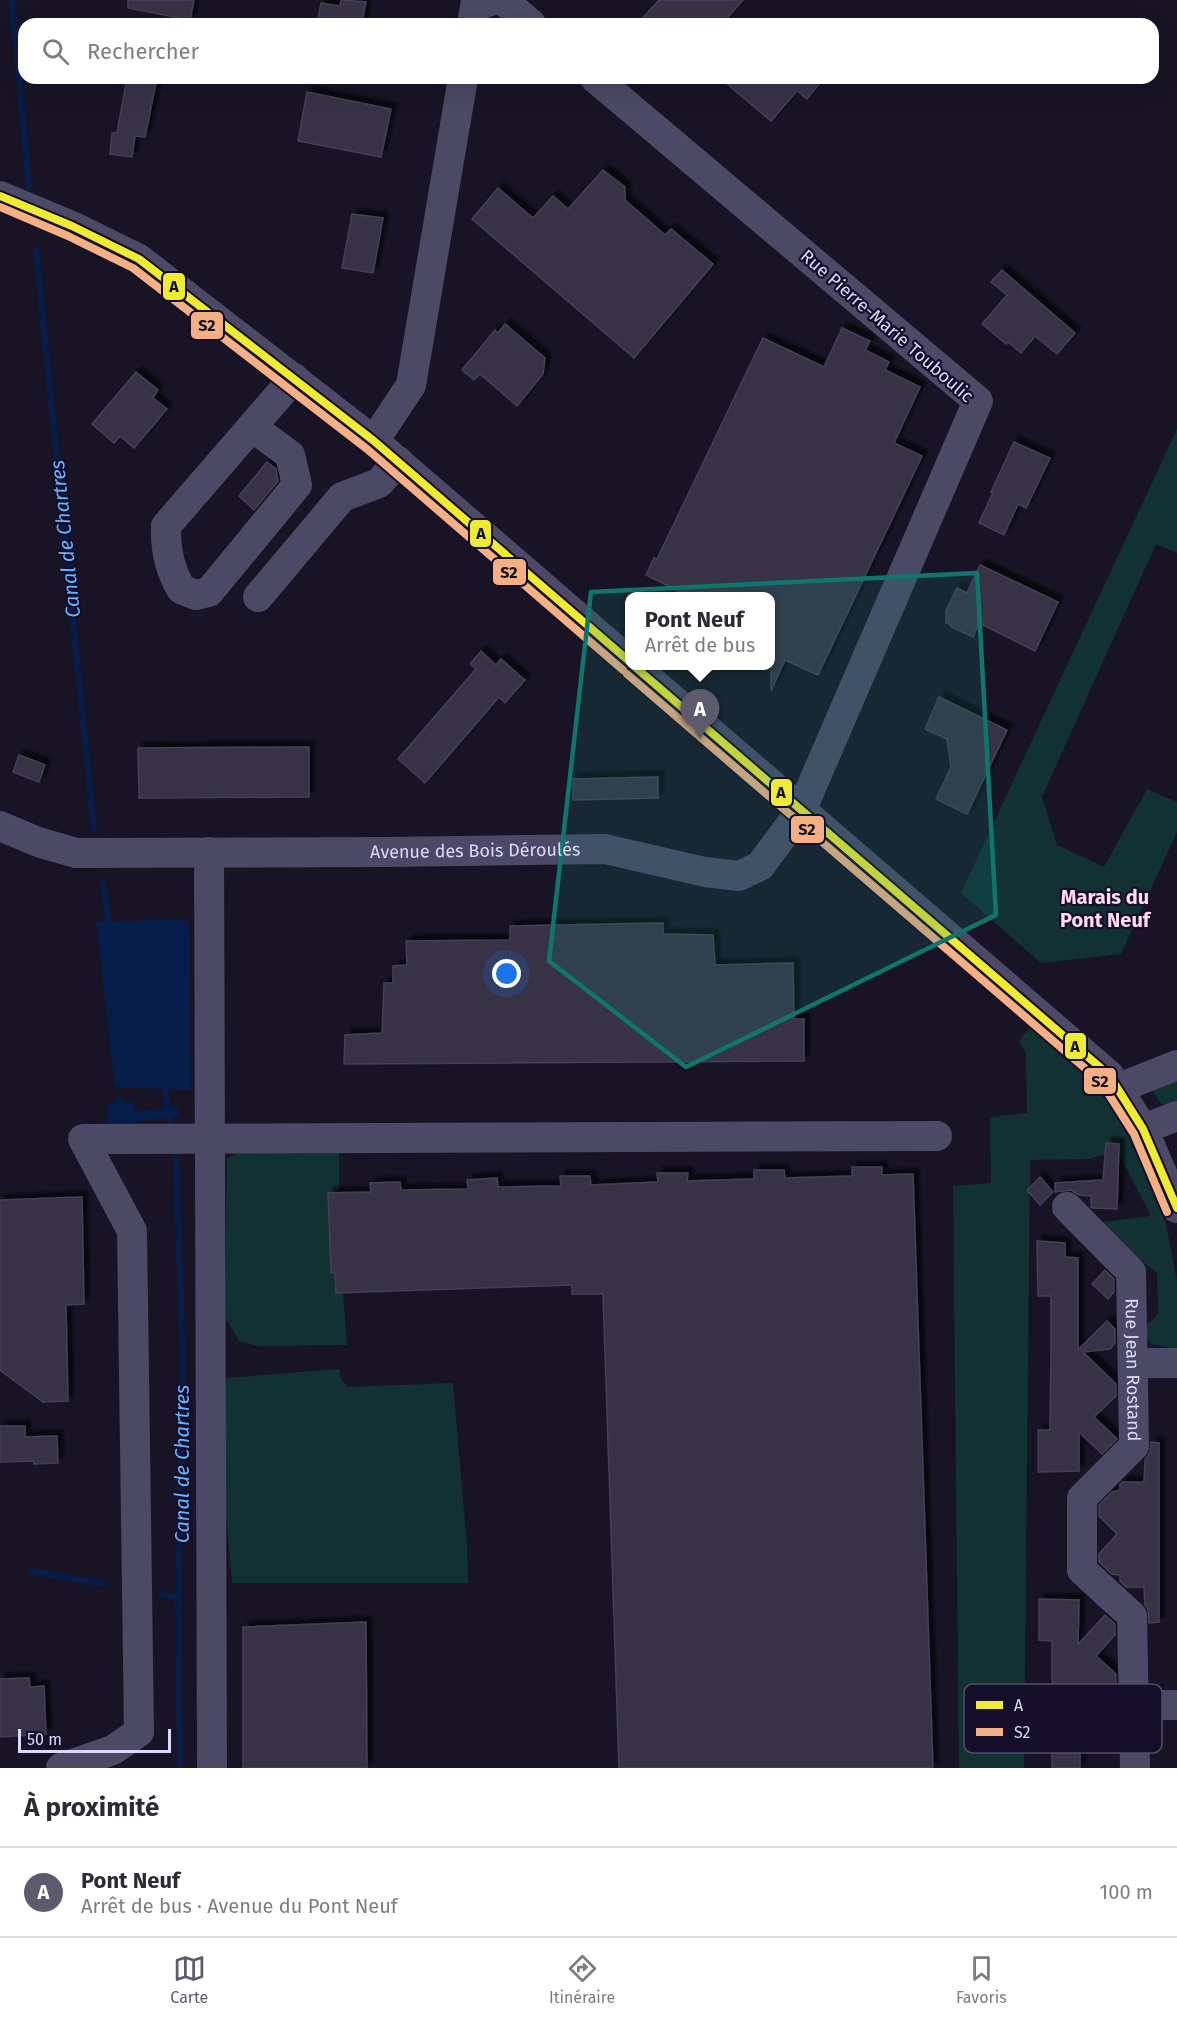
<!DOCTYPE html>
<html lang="fr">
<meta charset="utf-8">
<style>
:root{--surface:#fff;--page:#f7f7f7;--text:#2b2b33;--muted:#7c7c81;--line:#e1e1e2;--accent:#5c5a6d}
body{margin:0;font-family:"Fira Sans",sans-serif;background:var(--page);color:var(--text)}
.scale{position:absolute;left:18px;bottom:15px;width:153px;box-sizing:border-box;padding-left:6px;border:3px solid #ded8ff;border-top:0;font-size:16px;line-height:21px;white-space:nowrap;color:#ded8ff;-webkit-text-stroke:4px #140e2b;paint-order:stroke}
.you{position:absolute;left:507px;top:974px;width:21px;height:21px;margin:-15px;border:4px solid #fff;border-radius:50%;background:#1a73e8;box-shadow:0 0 0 9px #1a73e833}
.badge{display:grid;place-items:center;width:39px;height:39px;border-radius:50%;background:var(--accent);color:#fff;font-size:20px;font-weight:700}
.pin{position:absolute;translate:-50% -50px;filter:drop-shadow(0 2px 3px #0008)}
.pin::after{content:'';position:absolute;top:32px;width:21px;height:18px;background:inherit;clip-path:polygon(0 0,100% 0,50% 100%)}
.popup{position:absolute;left:625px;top:592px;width:150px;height:78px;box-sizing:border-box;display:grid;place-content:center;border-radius:12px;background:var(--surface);filter:drop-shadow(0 2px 4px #0005);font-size:20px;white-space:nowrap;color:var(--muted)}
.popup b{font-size:22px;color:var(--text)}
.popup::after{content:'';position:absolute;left:50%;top:100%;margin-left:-12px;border:12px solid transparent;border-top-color:var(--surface)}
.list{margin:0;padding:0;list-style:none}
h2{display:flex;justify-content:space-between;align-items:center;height:78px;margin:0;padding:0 24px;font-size:26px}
h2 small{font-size:20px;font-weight:400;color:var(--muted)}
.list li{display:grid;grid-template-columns:39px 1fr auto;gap:18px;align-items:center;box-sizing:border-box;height:90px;padding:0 24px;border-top:2px solid var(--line)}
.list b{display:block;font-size:22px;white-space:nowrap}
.list p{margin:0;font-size:20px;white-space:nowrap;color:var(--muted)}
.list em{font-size:20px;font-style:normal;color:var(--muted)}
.icon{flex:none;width:33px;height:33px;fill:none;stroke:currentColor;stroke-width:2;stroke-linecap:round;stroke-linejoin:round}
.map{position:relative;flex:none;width:1177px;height:1768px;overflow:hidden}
.search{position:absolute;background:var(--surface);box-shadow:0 6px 24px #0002;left:18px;right:18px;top:18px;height:66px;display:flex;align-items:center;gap:15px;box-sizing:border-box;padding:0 21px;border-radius:18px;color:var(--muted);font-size:22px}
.sheet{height:168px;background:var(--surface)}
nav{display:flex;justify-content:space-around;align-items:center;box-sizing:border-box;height:84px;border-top:2px solid var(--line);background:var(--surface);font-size:16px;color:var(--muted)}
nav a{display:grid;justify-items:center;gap:3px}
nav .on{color:var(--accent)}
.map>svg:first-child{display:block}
</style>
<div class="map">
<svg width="1177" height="1768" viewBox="0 0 1177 1768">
<defs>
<filter id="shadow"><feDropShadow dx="5.5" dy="-5.5" stdDeviation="1.5" flood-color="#0009"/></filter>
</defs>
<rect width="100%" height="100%" fill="#181425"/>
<g fill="#113133">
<path d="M1177,429V553L1156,544L1042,797L1057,845L1104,867L1147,789L1177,802V832L1121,954L1041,963L961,893Z"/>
<path d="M1034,1022L1063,1051L1102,1092L1123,1126L1141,1163L1166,1224L1177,1281V1349L1151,1344L1145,1336V1327L1158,1314L1157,1273L1094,1223L1151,1216L1120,1156L1107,1153L1090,1159L1030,1160L1024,1768H959L953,1186L991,1183L990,1117L1027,1113L1026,1053L1019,1041Z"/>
<path d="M1177,1073V1106L1162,1104L1154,1094L1153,1089Z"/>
<path d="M241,1152H339V1193H329L331,1273H335L336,1293H343L347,1345L258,1346L239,1341L225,1317L227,1158Z"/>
<path d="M339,1369L341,1379L348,1387L453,1383L467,1546L468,1583H232L224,1491L221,1395L227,1378Z"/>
</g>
<g fill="#071d49">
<path d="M189,919L191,1090L115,1087L96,922Z"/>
<path d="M117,1097H122L124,1102L134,1101L135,1111L177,1107L180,1117L137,1121V1127L109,1126L107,1104L116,1102Z"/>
</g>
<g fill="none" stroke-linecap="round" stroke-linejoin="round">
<g stroke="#071d49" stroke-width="6">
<path d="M12,0L29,188"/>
<path d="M36,249L94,829"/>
<path d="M103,884L110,928"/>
<path d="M163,1081L170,1123"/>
<path d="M176,1159L183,1367L178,1598L180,1768"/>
<path d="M30,1571L104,1584"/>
<path d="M163,1595L178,1598"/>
</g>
</g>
<g fill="#373246" stroke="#453f58" stroke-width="1.5" filter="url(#shadow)">
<path d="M128,0H194L190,20L128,8Z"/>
<path d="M341,0L366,2L362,24H317L321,3L340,6Z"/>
<path d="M659,0H743L722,24H637Z"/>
<path d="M127,78H157L145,137L135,136L132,157L110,154L112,133H117Z"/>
<path d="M720,78H824L807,99L797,91L771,121Z"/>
<path d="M307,92L391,109L381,157L298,141Z"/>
<path d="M603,170L625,187V200L665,235L671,229L713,264L634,358L472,219L498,188L533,218L553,196L568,209Z"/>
<path d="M352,214L383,218L373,273L342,268Z"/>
<path d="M1002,270L1075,333L1057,354L1035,336L1021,353L1008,342L1006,344L982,324L1007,295L991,282Z"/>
<path d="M505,324L545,358L543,374L517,406L480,374L474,380L462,370L495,330L498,333Z"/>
<path d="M842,328L870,341L865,350L889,362L885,370L920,387L894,443L922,456L818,675L785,660L771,691V597H690L646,575L654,558L657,559L763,338L824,367Z"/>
<path d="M136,372L158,390L153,398L167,409L134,448L120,436L114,443L92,424Z"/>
<path d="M1014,442L1050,458L1026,508L1018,504L1004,535L979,523L993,492H991Z"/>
<path d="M267,462L276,469L278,481L254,510L239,496Z"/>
<path d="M980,565L1058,602L1035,651L979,623L973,637L951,627L949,623H946V611L957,588L967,593Z"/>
<path d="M481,651L496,665L501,659L525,680L505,703L499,697L425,783L398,759L476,669L470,664Z"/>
<path d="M939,697L1007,730L967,814L936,799L951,767L947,739L925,729Z"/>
<path d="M309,747V797L139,798L138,748Z"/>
<path d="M19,755L45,765L39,782L13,772Z"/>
<path d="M658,777V798L573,800V779Z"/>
<path d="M663,923V934L713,935L715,965L793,963L794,1019H804V1061L344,1064L345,1035L382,1033L384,983H393V966L407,965L406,941L510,940V926Z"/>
<path d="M1106,1143L1119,1144L1117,1209L1093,1208L1091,1207V1196L1079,1195L1071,1190L1055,1192V1183L1103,1180Z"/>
<path d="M852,1167H882V1175L913,1174L933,1768H619L603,1294H572V1285L336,1293L335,1273H331L328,1193L371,1192L370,1183L400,1182L401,1190L468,1189L467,1180L497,1178L498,1187L561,1186L560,1176H590L591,1185L658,1182L657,1173H688L687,1181L754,1179V1170H784L785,1178L852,1176Z"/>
<path d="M1040,1177L1053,1192L1040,1205L1027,1190Z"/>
<path d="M82,1197L84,1304L66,1305L68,1401L43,1402L0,1370V1200Z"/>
<path d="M1037,1241L1065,1243V1257L1078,1258V1350L1107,1321L1115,1329V1343L1110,1349L1083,1352L1116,1384V1396L1094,1417L1117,1439L1102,1454L1079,1432V1471L1038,1472V1430H1050L1051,1349V1296H1038Z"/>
<path d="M1105,1270L1114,1279V1292L1108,1299L1092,1284Z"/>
<path d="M0,1426H25V1437L57,1436L58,1463L34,1464V1461L0,1462Z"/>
<path d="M1151,1442L1159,1443V1622L1149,1623L1148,1609L1145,1605L1144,1587H1126L1120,1581V1575L1112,1574L1099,1562V1554L1117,1534L1099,1516V1505L1112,1492L1120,1490V1485L1122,1482H1144L1145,1460L1150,1452Z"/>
<path d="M1039,1599L1079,1600L1078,1644L1105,1615L1115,1624V1635L1096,1656L1116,1674V1688L1095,1710L1117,1730V1740L1108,1750L1080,1721V1768H1052V1641L1039,1640Z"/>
<path d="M366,1622L367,1768H243V1627Z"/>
<path d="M29,1678L30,1687L44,1686L46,1734L0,1737V1679Z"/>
</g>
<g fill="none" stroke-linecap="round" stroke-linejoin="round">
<g stroke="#4b4966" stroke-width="30">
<path d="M503,0L531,24"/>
<path d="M472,24L475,6L494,0"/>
<path d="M0,196L72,226L139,259L374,441L630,662"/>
<path d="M252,427L290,455L297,485L209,592L196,595L181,589C170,570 165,549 166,526L294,378"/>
<path d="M374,441L411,385L463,78"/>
<path d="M258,597L342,497L379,483L398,461"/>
<path d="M634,666L1109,1075L1143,1129L1177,1208"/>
<path id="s1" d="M0,826L38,842L76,853L388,852L605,849L705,872L739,876L760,866L801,811L978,401L595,78"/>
<path d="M209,852L212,1768"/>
<path d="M1119,1088L1177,1065"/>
<path d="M1143,1129L1177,1116"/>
<path id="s2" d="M1067,1207L1131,1272L1134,1446L1082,1498V1570L1132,1616L1135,1768"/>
<path d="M1133,1363H1177"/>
<path d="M1134,1705H1177"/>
<path d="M61,1768L113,1750L139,1732L132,1231L83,1139L937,1136"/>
</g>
<defs>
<g id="bus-1">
<path d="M0,196L72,226L139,259L374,441L630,662"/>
<path d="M634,666L1109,1075L1143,1129L1177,1208"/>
</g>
<g id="bus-2">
<path d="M0,207L68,236L133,268L367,449L623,670"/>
<path d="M627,674L1101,1082L1134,1134L1167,1212"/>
</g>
</defs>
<use href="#bus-1" stroke="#140e2b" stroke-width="12"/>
<use href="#bus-2" stroke="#140e2b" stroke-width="12"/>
<use href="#bus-1" stroke="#efea32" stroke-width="8"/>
<use href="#bus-2" stroke="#f4b084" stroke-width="8"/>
</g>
<path fill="#0f766e" fill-opacity="0.2" stroke="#0f766e" stroke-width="4.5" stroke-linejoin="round" d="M977,573L996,915L686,1067L549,961L591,592Z"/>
<g text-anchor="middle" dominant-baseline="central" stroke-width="4.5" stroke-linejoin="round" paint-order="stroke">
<g font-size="18" fill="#ded8ff" stroke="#140e2b">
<text transform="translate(887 326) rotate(41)">Rue Pierre-Marie Touboulic</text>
<text stroke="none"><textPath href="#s1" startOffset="480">Avenue des Bois Déroulés</textPath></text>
<text stroke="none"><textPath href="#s2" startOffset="189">Rue Jean Rostand</textPath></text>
</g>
<g font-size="20" font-style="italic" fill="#66b5ff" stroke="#140e2b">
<text transform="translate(65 539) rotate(-96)">Canal de Chartres</text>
<text transform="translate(182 1464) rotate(-90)">Canal de Chartres</text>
</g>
<g font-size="20" font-weight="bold" fill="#ffdaf1" stroke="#140e2b">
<text x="1105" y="897">Marais du<tspan x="1105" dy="23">Pont Neuf</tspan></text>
</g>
</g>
<rect x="964" y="1684" width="198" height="69" rx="9" fill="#140e2b" stroke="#514b6b" stroke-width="1.5"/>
<rect x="976" y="1701" width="27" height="8" fill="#efea32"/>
<rect x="976" y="1728" width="27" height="8" fill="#f4b084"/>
<g font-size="16" fill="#ded8ff">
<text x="1014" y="1711">A</text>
<text x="1014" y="1738">S2</text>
</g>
<g stroke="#140e2b" stroke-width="2">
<rect x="162" y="272" width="24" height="29" rx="6" fill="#efea32"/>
<rect x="190" y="311" width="34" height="29" rx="6" fill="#f4b084"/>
<rect x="469" y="519" width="23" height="29" rx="6" fill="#efea32"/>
<rect x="492" y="558" width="35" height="28" rx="6" fill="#f4b084"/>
<rect x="770" y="778" width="23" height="29" rx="6" fill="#efea32"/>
<rect x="790" y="815" width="35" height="29" rx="6" fill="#f4b084"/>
<rect x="1064" y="1032" width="23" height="28" rx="6" fill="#efea32"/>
<rect x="1083" y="1067" width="34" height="28" rx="6" fill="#f4b084"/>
</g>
<g font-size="16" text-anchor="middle" font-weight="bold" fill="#111">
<text x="174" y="292">A</text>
<text x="207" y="331">S2</text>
<text x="481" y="539">A</text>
<text x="509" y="578">S2</text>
<text x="781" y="798">A</text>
<text x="807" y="835">S2</text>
<text x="1075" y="1052">A</text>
<text x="1100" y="1087">S2</text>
</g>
</svg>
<div class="scale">50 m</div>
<div class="you"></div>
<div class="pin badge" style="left:700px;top:739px">A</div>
<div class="popup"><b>Pont Neuf</b>Arrêt de bus</div>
<div class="search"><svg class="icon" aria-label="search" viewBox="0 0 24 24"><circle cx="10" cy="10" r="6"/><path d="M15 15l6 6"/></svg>Rechercher</div>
</div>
<section class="sheet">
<h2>À proximité<small></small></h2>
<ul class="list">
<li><span class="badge">A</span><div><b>Pont Neuf</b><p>Arrêt de bus · Avenue du Pont Neuf</p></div><em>100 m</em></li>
</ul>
</section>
<nav>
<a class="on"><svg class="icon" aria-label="map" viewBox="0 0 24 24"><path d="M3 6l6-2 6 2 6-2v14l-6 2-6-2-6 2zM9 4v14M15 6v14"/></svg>Carte</a>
<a><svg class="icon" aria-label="directions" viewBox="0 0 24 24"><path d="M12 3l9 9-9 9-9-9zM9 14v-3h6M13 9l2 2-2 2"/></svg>Itinéraire</a>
<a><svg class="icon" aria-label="saved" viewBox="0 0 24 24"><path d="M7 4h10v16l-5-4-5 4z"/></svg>Favoris</a>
</nav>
